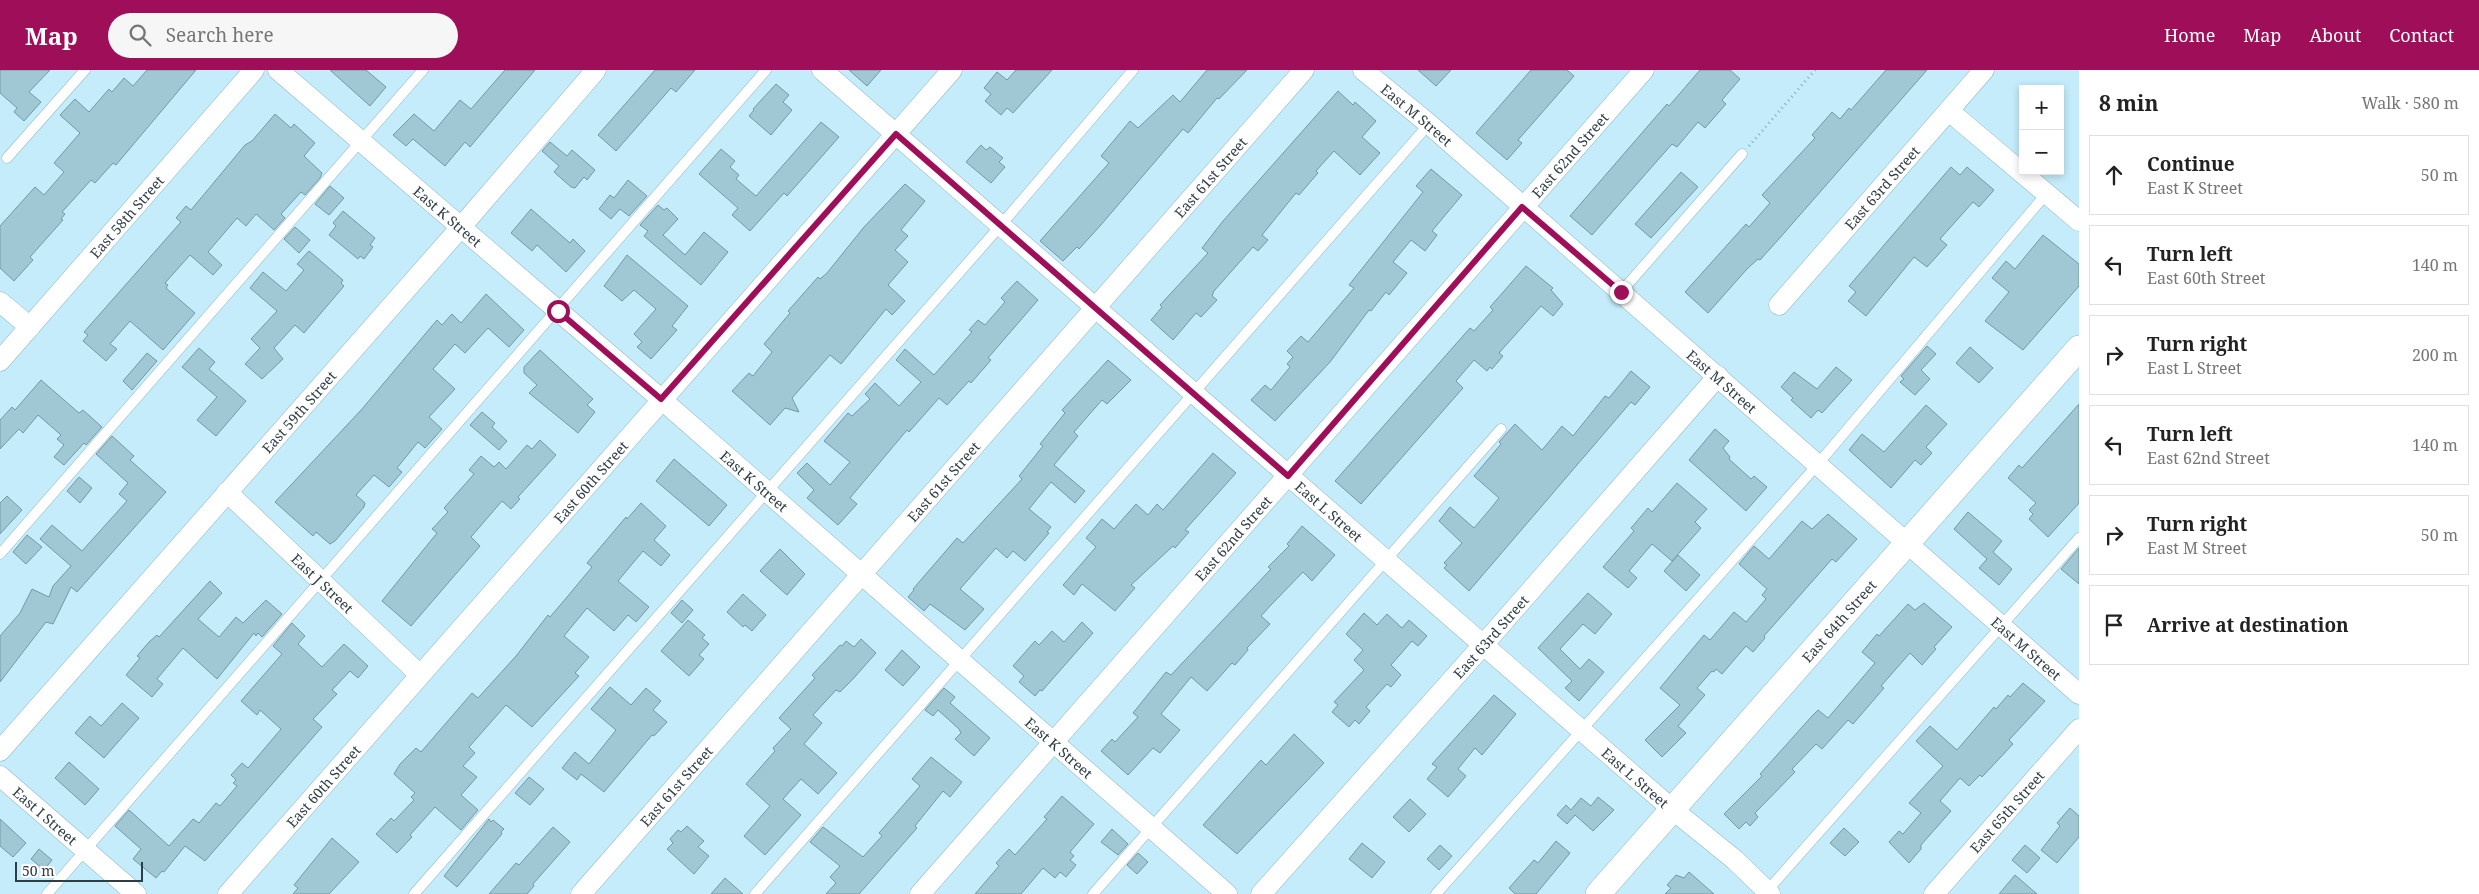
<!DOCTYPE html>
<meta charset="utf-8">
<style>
:root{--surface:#fff;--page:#f6f6f6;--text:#222;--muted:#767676;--line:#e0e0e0;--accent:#9f0f59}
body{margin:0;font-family:"Noto Serif",serif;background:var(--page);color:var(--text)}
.controls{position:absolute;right:15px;top:15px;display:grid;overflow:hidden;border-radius:0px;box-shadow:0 2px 8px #0003}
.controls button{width:45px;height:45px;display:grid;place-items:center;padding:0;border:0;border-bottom:1px solid var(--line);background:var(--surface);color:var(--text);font:25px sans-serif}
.scale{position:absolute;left:15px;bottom:12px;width:128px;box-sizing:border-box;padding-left:5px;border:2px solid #2f3e44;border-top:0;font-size:14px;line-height:18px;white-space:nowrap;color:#2f3e44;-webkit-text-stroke:4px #fff;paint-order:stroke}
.stop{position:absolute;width:15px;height:15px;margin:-11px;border:4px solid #9f0f59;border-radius:50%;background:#fff}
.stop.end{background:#9f0f59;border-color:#fff;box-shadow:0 1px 5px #0008}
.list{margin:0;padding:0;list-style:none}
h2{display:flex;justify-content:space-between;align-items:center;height:65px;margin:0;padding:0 20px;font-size:21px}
h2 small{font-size:16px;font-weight:400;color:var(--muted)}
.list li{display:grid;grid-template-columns:32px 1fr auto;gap:15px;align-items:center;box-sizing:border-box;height:80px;margin:0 10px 10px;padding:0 10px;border:1px solid var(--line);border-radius:0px}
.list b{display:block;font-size:19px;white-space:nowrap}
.list p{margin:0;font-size:16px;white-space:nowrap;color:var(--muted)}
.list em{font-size:16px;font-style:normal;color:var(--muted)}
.icon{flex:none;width:28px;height:28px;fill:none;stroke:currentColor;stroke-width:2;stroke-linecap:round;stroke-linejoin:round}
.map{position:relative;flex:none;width:2079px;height:824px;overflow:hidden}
header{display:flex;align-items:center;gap:30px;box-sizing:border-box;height:70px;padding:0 25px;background:var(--accent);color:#fff}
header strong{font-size:24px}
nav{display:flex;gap:28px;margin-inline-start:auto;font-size:18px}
.search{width:350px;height:45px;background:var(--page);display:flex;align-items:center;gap:12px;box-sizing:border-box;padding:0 18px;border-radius:28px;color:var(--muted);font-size:19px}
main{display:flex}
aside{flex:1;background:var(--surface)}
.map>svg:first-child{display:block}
</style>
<header>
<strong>Map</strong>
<div class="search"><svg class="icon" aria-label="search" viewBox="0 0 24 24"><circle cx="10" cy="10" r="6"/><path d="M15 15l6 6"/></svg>Search here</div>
<nav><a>Home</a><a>Map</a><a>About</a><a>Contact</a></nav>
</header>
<main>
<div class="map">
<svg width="2079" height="824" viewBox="0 0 2079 824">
<rect width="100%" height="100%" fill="#c4ecfa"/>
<g fill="#a0c7d4" stroke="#7499a6">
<path d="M0,0H50L29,22L41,32L24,51L14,42L17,38L0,23Z"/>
<path d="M147,0H196L116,95L113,93L95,113L91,110L62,142L65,144L61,149L63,150L30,187L33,190L14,211L0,198V156L35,117L44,125L64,102L54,93L80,63L60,45L75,29L89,42L109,19L112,22L124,8L133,16Z"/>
<path d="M330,0H366L386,17L370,36Z"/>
<path d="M505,0H535L470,77L465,72L445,96L413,69L406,76L393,65L414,44L434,61L460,30L471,39Z"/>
<path d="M655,0H695L676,22L671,18L616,81L598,65Z"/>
<path d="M849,0H881L867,16Z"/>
<path d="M1016,0H1052L1013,43L1007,38L1001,45L985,31L991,24L984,18L997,2L1007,10Z"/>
<path d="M1207,0H1247L1219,29L1217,28L1188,63L1183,59L1100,156L1079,179L1077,177L1063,191L1040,171L1109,93L1101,86L1130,51L1138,58L1173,25L1180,32Z"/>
<path d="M1418,0H1451L1436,16Z"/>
<path d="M1531,0H1567L1574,6L1518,70L1522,73L1507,90L1476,63Z"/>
<path d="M1700,0H1730L1740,9L1722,30L1726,34L1705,58L1698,52L1677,77L1672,74L1592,165L1570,146L1667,34L1669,36Z"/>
<path d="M1886,0H1927L1778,170L1760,190L1758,189L1747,199L1708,243L1685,222L1746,154L1749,157L1770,133L1762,125L1815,68L1812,65L1832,42L1840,49L1849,38L1851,40Z"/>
<path d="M776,14L789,25L783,32L792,40L771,65L749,46L754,40L753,39Z"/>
<path d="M1338,21L1353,35L1355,32L1376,51L1362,67L1380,83L1360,105L1334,81L1316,101L1318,103L1299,125L1296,123L1262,165L1268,170L1258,181L1253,177L1214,221L1212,226L1217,230L1201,247L1196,243L1173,270L1151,250L1162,237L1160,235L1208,183L1202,178L1223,151Z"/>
<path d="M275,44L291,58L294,54L315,73L304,86L322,103L320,108L305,125L301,122L281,144L285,148L274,160L256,144L246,156L237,148L208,182L222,195L213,205L190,185L165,213L168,215L166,218L195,243L163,280L130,251L110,274L117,279L106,291L83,271L88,265L84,262L181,152L176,148L186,136L191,140L245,75L252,71Z"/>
<path d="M821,52L839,67L787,126L784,123L750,161L732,145L738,138L699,104L721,79L735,91L730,97L739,105L736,109L756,126Z"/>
<path d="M550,72L567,86L572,80L595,100L587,110L584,107L575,118L571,117L554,102L559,96L542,81Z"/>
<path d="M981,75L986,80L990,77L1003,88L999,92L1005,97L991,113L966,92Z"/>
<path d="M1951,97L1960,105L1967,97L1994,120L1979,137L1973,132L1940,169L1947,175L1927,197L1914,187L1866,246L1848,231L1856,222L1849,216Z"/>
<path d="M1431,99L1462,125L1432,161L1437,165L1425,181L1411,170L1393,192L1407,203L1389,225L1386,222L1371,241L1369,240L1330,292L1275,351L1251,330L1265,315L1271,320L1290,297L1287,294L1293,287L1287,281L1301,266L1308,272L1354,218L1349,215L1423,122L1416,116Z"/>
<path d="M1681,102L1698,117L1651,168L1635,154Z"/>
<path d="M628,110L647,126L629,146L620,139L611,149L599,139L610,125L614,128Z"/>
<path d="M905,114L925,131L901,160L908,166L895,180L908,192L888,215L905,231L892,245L886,239L841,294L830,285L792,328L799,342L785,338L770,355L732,321L749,303L753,306L772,282L764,274L790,243L788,241L818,207L820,209L827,203L864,157Z"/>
<path d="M330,116L344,128L329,145L315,134Z"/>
<path d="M658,135L664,140L667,138L678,149L663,165L685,185L704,162L728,182L701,215L644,166L648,161L640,155Z"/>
<path d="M531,139L570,173L573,169L585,181L566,202L537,175L532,181L511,163Z"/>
<path d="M343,141L375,168L370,175L373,177L364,189L360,186L358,189L329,165L336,156L333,153Z"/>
<path d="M295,157L310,170L299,183L284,169Z"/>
<path d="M2043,165L2079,194V216L2023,280L1985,251L2009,222L1992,208L2006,191L2015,199Z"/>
<path d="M309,181L343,210L341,213L344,216L304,263L295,255L274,278L283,289L262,309L245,294L260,278L251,269L277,241L250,218L263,202L286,221L304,200L297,194Z"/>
<path d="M627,185L688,236L672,256L677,260L651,289L637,277L642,272L634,264L656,239L634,220L622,231L604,216Z"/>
<path d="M1526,196L1553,218L1551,220L1563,234L1553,246L1541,236L1499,283L1503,286L1492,299L1490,297L1487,301L1474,290L1456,311L1463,318L1361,434L1335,411L1470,258L1474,261L1493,240L1490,237Z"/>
<path d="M1017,211L1038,230L988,288L991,290L971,313L969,311L947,335L939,328L909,362L907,360L850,428L857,434L838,455L807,428L814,420L797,403L807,393L830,415L850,392L824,371L848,343L852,346L870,329L865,324L875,313L899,336L921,312L896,290L905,279L934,305L972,262L969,260L978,250L985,255L1005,232L1001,228Z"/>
<path d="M486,224L524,260L509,277L488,258L465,283L455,274L433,299L455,319L429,347L442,359L425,378L418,372L397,398L402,402L389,417L374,405L356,425L365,433L364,437L335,471L330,474L316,462L313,466L275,432L362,339L437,250L442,255L452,244L461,253Z"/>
<path d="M1927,276L1936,284L1921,300L1930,309L1915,325L1900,312L1904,309L1901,306Z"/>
<path d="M1970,277L1993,298L1979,313L1956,293Z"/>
<path d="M199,278L215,292L209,299L246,331L216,366L197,350L217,327L182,297Z"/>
<path d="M540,280L593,329L587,335L595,342L578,363L529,323L537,315L524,303V297Z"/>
<path d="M147,283L157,291L132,320L123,311Z"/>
<path d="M1108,290L1131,310L1107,334L1102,330L1074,362L1078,366L1054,395L1085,421L1075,433L1051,412L1029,439L1051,457L1047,462L1049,463L1025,491L1013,481L1007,488L996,478L960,519L984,539L965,560L930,534L924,541L908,527L914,520L913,519L957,468L963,473L1022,409L1019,406L1043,376L1040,374L1065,343L1062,340Z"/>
<path d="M1836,297L1852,310L1822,343L1818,340L1811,348L1791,330L1793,328L1781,317L1794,302L1817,319Z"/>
<path d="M1631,301L1650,317L1635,335L1631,332L1469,521L1444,498L1447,495L1444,493L1462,473L1439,451L1450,437L1474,458L1491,438L1499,428L1474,406L1501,374L1499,372L1515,354L1542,380L1562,356L1573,366L1605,326L1609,328Z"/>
<path d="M41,310L79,343L83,340L102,357L86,375L84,373L64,395L54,387L64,375L57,369L61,365L38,345L23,363L19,359L0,379V350L12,337L15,340Z"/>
<path d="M2079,334V433L2048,467L2029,449L2033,444L2029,440L2036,433L2008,408L2019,395L2022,398Z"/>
<path d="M1926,335L1947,354L1926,377L1932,383L1921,395L1915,390L1891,418L1849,380L1862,364L1884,382Z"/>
<path d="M482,342L495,353L492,357L507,371L499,380L470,355Z"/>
<path d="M1715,359L1729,371L1723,378L1730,387L1729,389L1751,409L1754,406L1767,417L1746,441L1689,390Z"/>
<path d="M112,366L134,386L130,390L166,422L77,522L71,517L53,554L46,552L0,612V566L20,543L32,519L49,527L53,516L71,496L40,469L52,455L82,481L127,431L119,424L128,413L96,384Z"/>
<path d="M540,370L556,385L518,427L520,429L511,439L502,431L471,467L480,476L411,556L382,531L437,463L432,459L448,442L444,438L474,404L469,400L481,386L494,397L499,392L506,399L527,375L532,379Z"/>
<path d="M1213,383L1236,403L1185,460L1189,462L1175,478L1173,476L1131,515L1135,518L1115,541L1082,514L1074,525L1063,515L1096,477L1086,468L1102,449L1114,459L1136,434L1148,445L1157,434L1163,440Z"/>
<path d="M674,389L727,435L709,456L656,411Z"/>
<path d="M79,407L92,418L80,433L67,421Z"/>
<path d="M1677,413L1707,439L1695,452L1701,458L1672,491L1652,474L1629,501L1637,508L1628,518L1603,497L1634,461L1631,458L1648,438L1652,442Z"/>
<path d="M7,426L22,440L0,464V433Z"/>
<path d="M641,433L666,456L654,470L670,485L661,496L643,481L618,511L649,537L636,552L628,545L614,561L587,538L564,566L589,587L575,603L579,606L532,657L506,635L469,677L475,683L463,696L477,707L461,725L478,740L461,760L435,737L410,765L412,767L397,783L376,764L391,748L394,751L414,730L411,727L415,723L394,704L400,694L416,678L421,682L472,623L478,628L516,586L548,545L550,547L567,527L592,497L587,493L626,447L627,449Z"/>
<path d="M1968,442L2002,471L1993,482L2012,499L1999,515L1979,498L1987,489L1954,459Z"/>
<path d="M1828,444L1857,469L1836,492L1832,489L1764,566L1765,568L1753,582L1746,576L1722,604L1716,599L1714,602L1712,601L1697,618L1705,625L1678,656L1686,663L1662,687L1645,670L1680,635L1660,618L1704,565L1710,570L1734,542L1746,552L1766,529L1762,525L1767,519L1739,494L1754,476L1769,489L1802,451L1812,459Z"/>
<path d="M1302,456L1335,485L1312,511L1303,502L1271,535L1261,546L1270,554L1247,578L1248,580L1235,595L1232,593L1207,621L1191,607L1161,644L1180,660L1160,683L1153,678L1128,705L1101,681L1112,669L1115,672L1138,647L1133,643L1166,602L1171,605L1271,499L1268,497L1289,476L1287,474Z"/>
<path d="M27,465L42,477L26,494L13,482Z"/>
<path d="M2079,478V514L2061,499Z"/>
<path d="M780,479L805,504L787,525L760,501Z"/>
<path d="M1678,485L1700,505L1686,521L1664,501Z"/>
<path d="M210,511L222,523L198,549L219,567L236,547L243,553L266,530L282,544L262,567L258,563L256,566L254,563L217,609L183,578L157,609L163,614L152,627L126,605L140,588L137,586L149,572L157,565L159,567Z"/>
<path d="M1588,523L1612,544L1595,564L1583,554L1560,579L1580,599L1589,589L1604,602L1579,631L1565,618L1572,611L1538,578Z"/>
<path d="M743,524L766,545L752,561L745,555L743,557L727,542Z"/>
<path d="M682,530L693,540L682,553L671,543Z"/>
<path d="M1924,533L1952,557L1934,577L1936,579L1922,595L1910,583L1881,616L1884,618L1853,654L1848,650L1822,679L1816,674L1792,699L1795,702L1755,743L1758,747L1750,756L1746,752L1739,759L1724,744L1762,706L1760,704L1812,646L1818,640L1828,648L1875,593L1862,582L1877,564L1879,566L1908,534L1915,540Z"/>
<path d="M1364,543L1377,555L1387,544L1402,558L1409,550L1427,566L1418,576L1412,571L1391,595L1401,605L1391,617L1387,614L1366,637L1370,641L1359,654L1355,650L1349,657L1332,642L1338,635L1334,632L1364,600L1354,590L1363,580L1346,564Z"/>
<path d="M688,550L705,565L702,568L709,574L699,585L704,589L689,606L661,581Z"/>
<path d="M1082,552L1093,563L1042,621L1040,620L1035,626L1019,612L1024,606L1013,596L1035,571L1039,575L1052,561L1064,572Z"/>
<path d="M292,553L305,566L298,574L322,597L344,574L368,596L358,608L350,601L332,620L337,624L313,649L322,657L205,791L185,776L164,802L162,801L156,808L133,789L141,779L115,756L129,740L169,776L193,749L199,753L216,733L220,736L237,716L233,713L236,710L231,705L242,693L248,698L281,659L260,640L257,645L241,631L282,584L273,576Z"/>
<path d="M861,569L876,583L853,609L840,622L836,620L813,645L822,653L804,674L837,703L818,724L801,709L783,729L801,745L765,785L744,766L770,736L746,714L775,681L773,678L791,659L779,648L815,608L812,605L840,575L842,576L846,571L854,577Z"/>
<path d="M902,580L920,597L903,616L885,600Z"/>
<path d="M2023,613L2045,631L2009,670L2013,674L1982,707L1980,705L1969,716L1960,708L1940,731L1951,741L1921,775V779L1909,793L1889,772L1899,761L1903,764L1921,743L1909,733L1943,696L1916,671L1930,656L1957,680L1994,637L1996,639L2008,625L2010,627Z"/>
<path d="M610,617L631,635L646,618L661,631L653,640L667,652L654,666L652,665L604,722L581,704L577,710L562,698L575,682L589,694L616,660L591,639Z"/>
<path d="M944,618L955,627L950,633L990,668L974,686L955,669L961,663L959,659L938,640L933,646L925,640Z"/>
<path d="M1494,625L1516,644L1482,685L1475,678L1458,699L1466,706L1448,727L1427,709L1437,697L1432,694Z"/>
<path d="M122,633L139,648L104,688L75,663L90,646L101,656Z"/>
<path d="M1294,664L1324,693L1237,784L1203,755L1261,690L1266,695Z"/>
<path d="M931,687L962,712L950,727L943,721L915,756L917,758L859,824H826L836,813L830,807L840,796L810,772L823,757L863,787L882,766L879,763L920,716L912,709Z"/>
<path d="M69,692L99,719L85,735L55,708Z"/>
<path d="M529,707L544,719L530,735L515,723Z"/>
<path d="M1062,726L1094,754L1070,782L1074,786L1070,790L1076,795L1066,807L1060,802L1055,808L1043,798L1021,824H975L999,796L996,793L1009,779L1015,785L1047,749L1044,747Z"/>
<path d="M1598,727L1614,740L1593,761L1575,745L1567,754L1557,745L1566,735L1571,740L1581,728L1591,736Z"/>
<path d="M1410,729L1426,744L1409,762L1393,747Z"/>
<path d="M2070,738L2079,746V767L2057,793L2041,780L2060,756L2057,753Z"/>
<path d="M0,749L26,773L13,787L0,776Z"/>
<path d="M489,749L491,752L493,750L504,759L501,762L502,764L457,817L444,806Z"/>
<path d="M687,756L704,771L698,777L709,786L694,804L667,779L673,773L670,769L678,760L681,762Z"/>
<path d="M553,757L570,772L533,814L534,816L527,824H489L516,793L519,795Z"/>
<path d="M1844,758L1859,772L1845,786L1830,773Z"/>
<path d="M1112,759L1128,774L1118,785L1101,772Z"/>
<path d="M332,768L359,792L329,824H293L298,818L294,815Z"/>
<path d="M1556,771L1570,783L1536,824H1515L1509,818L1534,790L1538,793Z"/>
<path d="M1362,773L1385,792L1372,808L1349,789Z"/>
<path d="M1440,775L1452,786L1439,800L1427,789Z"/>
<path d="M2025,775L2040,788L2027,803L2012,790Z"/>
<path d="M39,779L52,790L44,800L31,789Z"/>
<path d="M1138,783L1148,792L1137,804L1127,795Z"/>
<path d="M1689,802L1714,824H1665L1671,818L1667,815L1676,805L1684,808Z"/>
<path d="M2015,805L2037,824H1999Z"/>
<path d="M725,808L743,824H711Z"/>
</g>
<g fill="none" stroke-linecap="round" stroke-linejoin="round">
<defs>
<g id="service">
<path d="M7,88L85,0"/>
<path d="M1621,222L1742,84"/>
<path d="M0,484L423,0"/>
<path d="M1767,821L2079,468"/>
<path d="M47,824L766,0"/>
<path d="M414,824L1001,155L1133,0"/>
<path d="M755,824L1429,54"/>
<path d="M1093,824L1501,359"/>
<path d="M1436,824L1818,394L2046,124"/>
</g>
<g id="minor">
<path id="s1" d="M278,0L661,329L1227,824"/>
<path id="s2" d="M822,0L1672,739L1735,790L1770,824"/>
<path id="s3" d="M1363,0L1429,54L2079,624"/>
<path d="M1949,41L2079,151"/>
<path d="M0,232L30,257"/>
<path id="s4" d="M1779,235L1984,0"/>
<path id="s5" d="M0,291L254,0"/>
<path id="s6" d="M227,422L419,604"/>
<path id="s7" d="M0,681L461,157L596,0"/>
<path id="s8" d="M0,706L136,824"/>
<path id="s9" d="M228,824L952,0"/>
<path id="s10" d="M581,824L1304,0"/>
<path id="s11" d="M920,824L1644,0"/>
<path id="s12" d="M1261,824L1484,574L1718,306"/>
<path id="s13" d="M1934,824L2079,659"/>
</g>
<g id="tertiary">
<path id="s14" d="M1598,824L2079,278"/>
</g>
</defs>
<use href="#service" stroke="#91b8c5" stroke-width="11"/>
<use href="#minor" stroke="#91b8c5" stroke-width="21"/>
<use href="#tertiary" stroke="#91b8c5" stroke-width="26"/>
<path stroke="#8eadb8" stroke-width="3" stroke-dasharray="1 4" stroke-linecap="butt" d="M1749,76L1815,0"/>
<use href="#service" stroke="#fff" stroke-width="10"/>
<use href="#minor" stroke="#fff" stroke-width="20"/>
<use href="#tertiary" stroke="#fff" stroke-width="25"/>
</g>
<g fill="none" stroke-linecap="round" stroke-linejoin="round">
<path stroke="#9f0f59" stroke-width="6" d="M558,241L661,329L896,64L1288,406L1522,137L1621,222"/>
</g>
<g text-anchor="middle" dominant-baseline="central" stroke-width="4" stroke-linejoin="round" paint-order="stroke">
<g font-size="14" fill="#2f3e44" stroke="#fff">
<text stroke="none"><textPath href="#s3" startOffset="70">East M Street</textPath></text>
<text stroke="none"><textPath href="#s11" startOffset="984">East 62nd Street</textPath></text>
<text stroke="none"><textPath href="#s10" startOffset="954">East 61st Street</textPath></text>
<text stroke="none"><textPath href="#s4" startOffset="156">East 63rd Street</textPath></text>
<text stroke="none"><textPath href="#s5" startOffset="192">East 58th Street</textPath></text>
<text stroke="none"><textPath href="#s1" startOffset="224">East K Street</textPath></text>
<text stroke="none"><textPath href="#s3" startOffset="475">East M Street</textPath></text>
<text stroke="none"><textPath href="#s7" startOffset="452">East 59th Street</textPath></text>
<text stroke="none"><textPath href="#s9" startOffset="549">East 60th Street</textPath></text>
<text stroke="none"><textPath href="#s1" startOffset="629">East K Street</textPath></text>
<text stroke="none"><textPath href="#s10" startOffset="549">East 61st Street</textPath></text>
<text stroke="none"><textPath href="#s2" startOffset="672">East L Street</textPath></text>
<text stroke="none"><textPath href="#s11" startOffset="474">East 62nd Street</textPath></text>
<text stroke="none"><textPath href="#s6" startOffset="132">East J Street</textPath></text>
<text stroke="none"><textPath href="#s14" startOffset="364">East 64th Street</textPath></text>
<text stroke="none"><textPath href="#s12" startOffset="345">East 63rd Street</textPath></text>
<text stroke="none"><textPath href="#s3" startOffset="880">East M Street</textPath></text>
<text stroke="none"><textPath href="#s1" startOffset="1034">East K Street</textPath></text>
<text stroke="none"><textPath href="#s2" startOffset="1078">East L Street</textPath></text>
<text stroke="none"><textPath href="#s9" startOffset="144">East 60th Street</textPath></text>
<text stroke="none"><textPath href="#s10" startOffset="144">East 61st Street</textPath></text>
<text stroke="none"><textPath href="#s13" startOffset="110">East 65th Street</textPath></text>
<text stroke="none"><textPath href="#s8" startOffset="60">East I Street</textPath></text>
</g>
</g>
</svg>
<div class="controls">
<button>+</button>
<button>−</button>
</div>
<div class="scale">50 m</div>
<div class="stop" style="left:558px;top:241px"></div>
<div class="stop end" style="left:1621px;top:222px"></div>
</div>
<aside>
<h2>8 min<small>Walk · 580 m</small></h2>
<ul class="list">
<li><svg class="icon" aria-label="ahead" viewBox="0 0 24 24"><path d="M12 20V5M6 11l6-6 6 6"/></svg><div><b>Continue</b><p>East K Street</p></div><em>50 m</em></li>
<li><svg class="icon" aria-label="left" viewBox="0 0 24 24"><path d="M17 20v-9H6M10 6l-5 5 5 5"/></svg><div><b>Turn left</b><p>East 60th Street</p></div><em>140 m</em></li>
<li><svg class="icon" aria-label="right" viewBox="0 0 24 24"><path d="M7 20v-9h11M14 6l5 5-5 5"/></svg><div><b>Turn right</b><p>East L Street</p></div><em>200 m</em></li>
<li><svg class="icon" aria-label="left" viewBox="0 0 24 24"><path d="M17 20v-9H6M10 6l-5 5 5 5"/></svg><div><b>Turn left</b><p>East 62nd Street</p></div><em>140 m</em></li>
<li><svg class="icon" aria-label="right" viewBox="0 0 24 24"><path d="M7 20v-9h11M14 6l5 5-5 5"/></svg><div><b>Turn right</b><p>East M Street</p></div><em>50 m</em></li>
<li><svg class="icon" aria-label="arrive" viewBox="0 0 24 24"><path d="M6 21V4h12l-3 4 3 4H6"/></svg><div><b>Arrive at destination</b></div></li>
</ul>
</aside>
</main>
